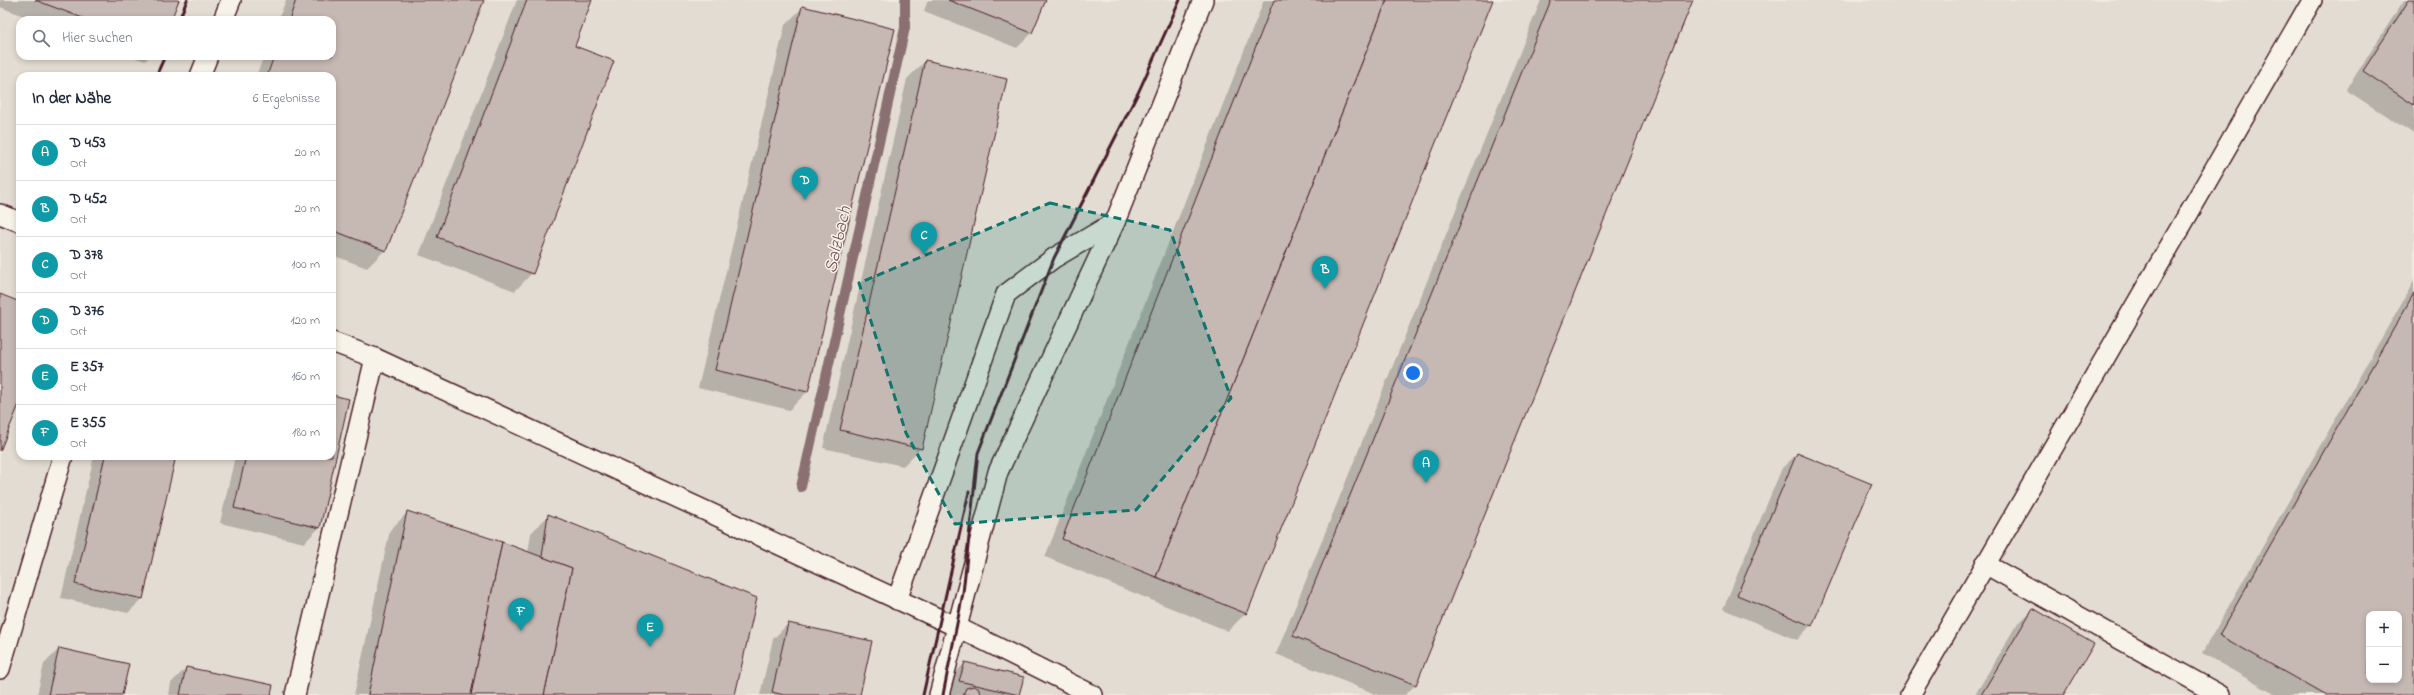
<!DOCTYPE html>
<html lang="de">
<meta charset="utf-8">
<style>
:root{--surface:#fff;--page:#f2f2f3;--text:#1f2937;--muted:#747a83;--line:#e0e1e3;--accent:#1f6fb2}
body{margin:0;font-family:"Indie Flower",sans-serif;background:var(--page);color:var(--text)}
.controls{position:absolute;right:12px;bottom:12px;display:grid;overflow:hidden;border-radius:8px;box-shadow:0 2px 6px #0003}
.controls button{width:36px;height:36px;display:grid;place-items:center;padding:0;border:0;border-bottom:1px solid var(--line);background:var(--surface);color:var(--text);font:20px sans-serif}
.you{position:absolute;left:1413px;top:373px;width:14px;height:14px;margin:-10px;border:3px solid #fff;border-radius:50%;background:#1a73e8;box-shadow:0 0 0 6px #1a73e833}
.badge{display:grid;place-items:center;width:26px;height:26px;border-radius:50%;background:var(--accent);color:#fff;font-size:13px;font-weight:700}
.pin{position:absolute;translate:-50% -33px;filter:drop-shadow(0 1px 2px #0008)}
.pin::after{content:'';position:absolute;top:21px;width:14px;height:12px;background:inherit;clip-path:polygon(0 0,100% 0,50% 100%)}
.list{margin:0;padding:0;list-style:none}
h2{display:flex;justify-content:space-between;align-items:center;height:52px;margin:0;padding:0 16px;font-size:17px}
h2 small{font-size:13px;font-weight:400;color:var(--muted)}
.list li{display:grid;grid-template-columns:26px 1fr auto;gap:12px;align-items:center;box-sizing:border-box;height:56px;padding:0 16px;border-top:1px solid var(--line)}
.list b{display:block;font-size:15px;white-space:nowrap}
.list p{margin:0;font-size:13px;white-space:nowrap;color:var(--muted)}
.list em{font-size:13px;font-style:normal;color:var(--muted)}
.icon{flex:none;width:22px;height:22px;fill:none;stroke:currentColor;stroke-width:2;stroke-linecap:round;stroke-linejoin:round}
.map{position:relative;flex:none;width:2414px;height:695px;overflow:hidden}
.search{position:absolute;background:var(--surface);box-shadow:0 2px 6px #0003;left:16px;top:16px;width:320px;height:44px;display:flex;align-items:center;gap:10px;box-sizing:border-box;padding:0 14px;border-radius:12px;color:var(--muted);font-size:15px}
.panel{position:absolute;background:var(--surface);box-shadow:0 2px 6px #0003;left:16px;top:72px;width:320px;height:388px;border-radius:12px}
.map>svg:first-child{display:block}
</style>
<div class="map">
<svg width="2414" height="695" viewBox="0 0 2414 695">
<rect width="100%" height="100%" fill="#f0ebe0"/>
<filter id="ink" filterUnits="userSpaceOnUse"><feTurbulence type="fractalNoise" baseFrequency=".025" numOctaves="2"/><feDisplacementMap in="SourceGraphic" scale="8" xChannelSelector="R" yChannelSelector="G"/><feConvolveMatrix kernelMatrix="1 2 1 2 8 2 1 2 1" color-interpolation-filters="sRGB"/></filter>
<g filter="url(#ink)">
<path fill="#e3dcd2" fill-rule="evenodd" d="M0,0H2414V695H0ZM20,20H332V56H20ZM20,76H332V456H20ZM2369,614H2399V680H2369Z"/>
<g fill="#0003" fill-rule="evenodd">
<path d="M0,0H178L170,20H35L0,7Z"/>
<path d="M286,0H483L385,250L367,268L332,255V76H256L264,56H332V20H278Z"/>
<path d="M517,0H591L573,47L532,273L515,291L419,255Z"/>
<path d="M928,0H1045L1032,33L1017,48L924,11Z"/>
<path d="M1264,0H1492L1246,613L1228,631L1045,557Z"/>
<path d="M1541,0H1692L1415,685L1405,695H1378L1276,654Z"/>
<path d="M2404,0H2414V134L2346,90Z"/>
<path d="M802,8L807,392L789,410L698,388L785,25Z"/>
<path d="M130,56H150L145,61Z"/>
<path d="M925,61L921,448L903,466L823,448L907,79Z"/>
<path d="M2414,281V695H2276L2202,653ZM2369,614H2399V680H2369Z"/>
<path d="M332,396L348,400L319,528L304,543L220,523L235,456H332Z"/>
<path d="M1797,454L1811,625L1797,640L1723,609L1782,468Z"/>
<path d="M94,456H175L142,599L128,613L61,598Z"/>
<path d="M408,512L528,553L531,533L549,515L734,695H354L390,530Z"/>
<path d="M2033,609L2062,695H1975L2015,627Z"/>
<path d="M788,624L858,695H760L773,639Z"/>
<path d="M59,649L121,695H37L44,664Z"/>
<path d="M965,663L1022,678L1018,695H946L950,678Z"/>
<path d="M186,668L270,695H169L171,683Z"/>
</g>
<g fill="none" stroke-linecap="round" stroke-linejoin="round">
<path stroke="#8b6f72" stroke-width="10" d="M801,487L905,28V0"/>
</g>
<g fill="#c6b8b3" stroke="#4a1f2b" fill-rule="evenodd">
<path d="M35,0H179L171,20H88Z"/>
<path d="M296,0H484L386,251L332,230V76H267L274,56H332V20H289Z"/>
<path d="M527,0H592L575,46L614,61L533,274L437,237Z"/>
<path d="M948,0H1046L1032,33Z"/>
<path d="M1274,0H1387L1156,577L1062,539Z"/>
<path d="M1387,0H1493L1247,614L1156,577Z"/>
<path d="M1551,0H1693L1416,685L1293,636Z"/>
<path d="M2409,0H2414V105L2363,71Z"/>
<path d="M802,6L895,29L808,392L715,370Z"/>
<path d="M925,60L1007,79L922,449L840,430Z"/>
<path d="M2414,293V695H2325L2219,635ZM2369,614H2399V680H2369Z"/>
<path d="M0,294L20,302V402L0,451Z"/>
<path d="M332,395L349,399L320,528L234,508L246,456H332Z"/>
<path d="M1797,453L1872,484L1812,626L1737,595Z"/>
<path d="M105,456H176L143,599L75,584Z"/>
<path d="M407,511L502,542L471,695H368Z"/>
<path d="M548,514L757,598L735,695H544L572,568L542,557Z"/>
<path d="M502,542L572,568L544,695H471Z"/>
<path d="M2033,608L2094,644L2064,695H1981Z"/>
<path d="M788,623L872,641L860,695H784L772,692Z"/>
<path d="M59,648L129,664L122,695H48Z"/>
<path d="M965,662L1024,677L1019,695L959,681Z"/>
<path d="M186,667L273,685L271,695H180Z"/>
<path d="M974,686L979,689L981,695H963L966,688Z"/>
</g>
<g fill="none" stroke-linecap="round" stroke-linejoin="round">
<defs>
<g id="lane">
<path d="M223,20L231,0"/>
<path d="M200,76L208,56"/>
<path d="M0,214L20,222"/>
<path d="M332,342L375,358L957,627L1093,695"/>
<path d="M1985,564L2220,695"/>
<path d="M897,600L1006,294L1054,258L1115,222"/>
<path d="M0,669L63,456"/>
<path d="M295,695L375,358"/>
<path d="M939,695L998,472L1115,222L1203,0"/>
<path d="M1910,695L2312,0"/>
</g>
</defs>
<use href="#lane" stroke="#4a1f2b" stroke-width="22"/>
<use href="#lane" stroke="#f7f3e8" stroke-width="19"/>
<g stroke="#4a1f2b" stroke-width="3">
<path d="M179,20L187,0"/>
<path d="M156,76L165,56"/>
<path d="M923,695L969,492"/>
<path d="M943,695L963,593L978,453L1054,258L1138,93L1180,0"/>
</g>
</g>
</g>
<path fill="#0f766e" fill-opacity="0.2" stroke="#0f766e" stroke-width="3" stroke-dasharray="8 5" stroke-linejoin="round" d="M1050,203L1170,230L1231,398L1136,510L955,524L906,433L859,283Z"/>
<g text-anchor="middle" dominant-baseline="central" stroke-width="3" stroke-linejoin="round" paint-order="stroke">
<g font-size="18" font-style="italic" fill="#704e55" stroke="#f7f3e8">
<text transform="translate(839 240) rotate(-77)">Salzbach</text>
</g>
</g>
</svg>
<div class="controls">
<button>+</button>
<button>−</button>
</div>
<div class="you"></div>
<div class="pin badge" style="left:1426px;top:483px;background:#0f9aa8">A</div>
<div class="pin badge" style="left:1325px;top:289px;background:#0f9aa8">B</div>
<div class="pin badge" style="left:924px;top:255px;background:#0f9aa8">C</div>
<div class="pin badge" style="left:805px;top:200px;background:#0f9aa8">D</div>
<div class="pin badge" style="left:650px;top:647px;background:#0f9aa8">E</div>
<div class="pin badge" style="left:521px;top:631px;background:#0f9aa8">F</div>
<div class="search"><svg class="icon" aria-label="search" viewBox="0 0 24 24"><circle cx="10" cy="10" r="6"/><path d="M15 15l6 6"/></svg>Hier suchen</div>
<section class="panel">
<h2>In der Nähe<small>6 Ergebnisse</small></h2>
<ul class="list">
<li><span class="badge" style="background:#0f9aa8">A</span><div><b>D 453</b><p>Ort</p></div><em>20 m</em></li>
<li><span class="badge" style="background:#0f9aa8">B</span><div><b>D 452</b><p>Ort</p></div><em>20 m</em></li>
<li><span class="badge" style="background:#0f9aa8">C</span><div><b>D 378</b><p>Ort</p></div><em>100 m</em></li>
<li><span class="badge" style="background:#0f9aa8">D</span><div><b>D 376</b><p>Ort</p></div><em>120 m</em></li>
<li><span class="badge" style="background:#0f9aa8">E</span><div><b>E 357</b><p>Ort</p></div><em>160 m</em></li>
<li><span class="badge" style="background:#0f9aa8">F</span><div><b>E 355</b><p>Ort</p></div><em>180 m</em></li>
</ul>
</section>
</div>
